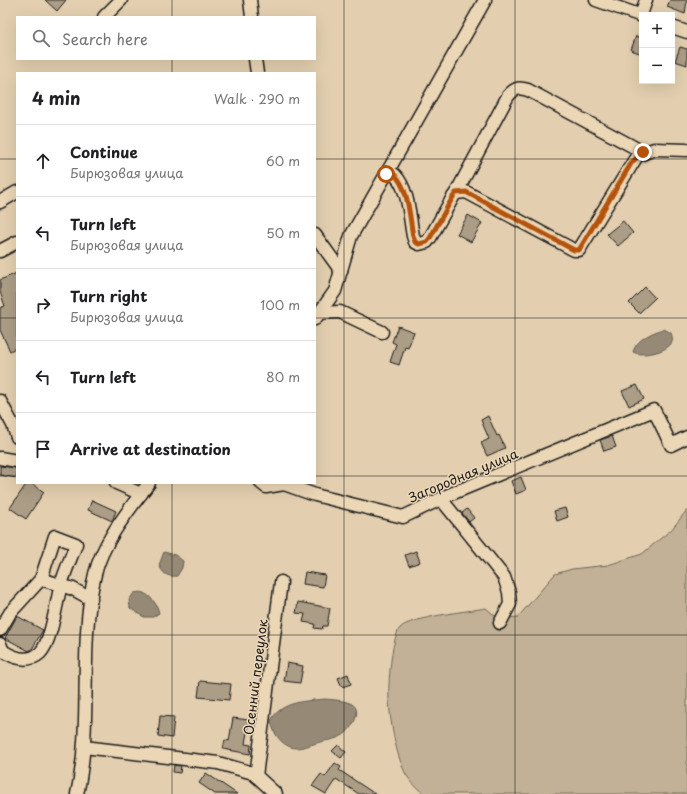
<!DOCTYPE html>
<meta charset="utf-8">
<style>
:root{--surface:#fff;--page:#f6f6f6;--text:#202124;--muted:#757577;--line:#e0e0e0}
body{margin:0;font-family:"Playpen Sans",sans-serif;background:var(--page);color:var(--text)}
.controls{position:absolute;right:12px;top:12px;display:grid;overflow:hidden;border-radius:0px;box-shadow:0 4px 16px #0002}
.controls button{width:36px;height:36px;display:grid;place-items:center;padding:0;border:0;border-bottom:1px solid var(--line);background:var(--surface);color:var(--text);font:20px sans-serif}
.stop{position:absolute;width:12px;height:12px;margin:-9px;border:3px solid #b45309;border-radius:50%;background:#fff}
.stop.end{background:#b45309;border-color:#fff;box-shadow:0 1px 4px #0008}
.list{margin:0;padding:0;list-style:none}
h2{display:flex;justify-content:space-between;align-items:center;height:52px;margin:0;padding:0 16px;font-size:17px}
h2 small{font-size:13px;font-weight:400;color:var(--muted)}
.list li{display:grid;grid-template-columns:26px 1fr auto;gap:12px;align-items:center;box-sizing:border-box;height:72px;padding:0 16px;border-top:1px solid var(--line)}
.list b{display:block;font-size:15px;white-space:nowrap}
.list p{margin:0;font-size:13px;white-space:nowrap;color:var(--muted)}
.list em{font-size:13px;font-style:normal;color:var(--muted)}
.icon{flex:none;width:22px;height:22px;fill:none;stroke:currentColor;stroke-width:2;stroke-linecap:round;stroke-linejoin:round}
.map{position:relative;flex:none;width:687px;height:794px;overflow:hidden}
.search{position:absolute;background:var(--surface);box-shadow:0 4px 16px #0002;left:16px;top:16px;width:300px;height:44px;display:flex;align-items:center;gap:10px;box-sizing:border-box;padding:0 14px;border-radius:0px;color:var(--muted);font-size:15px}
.panel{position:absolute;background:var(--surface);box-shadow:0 4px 16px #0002;left:16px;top:72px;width:300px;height:412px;border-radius:0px}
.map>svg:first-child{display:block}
</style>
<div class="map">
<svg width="687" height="794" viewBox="0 0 687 794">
<rect width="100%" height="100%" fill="#e3cfaf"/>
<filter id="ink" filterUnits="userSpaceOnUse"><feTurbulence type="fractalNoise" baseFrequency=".025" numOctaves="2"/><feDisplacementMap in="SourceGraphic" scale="8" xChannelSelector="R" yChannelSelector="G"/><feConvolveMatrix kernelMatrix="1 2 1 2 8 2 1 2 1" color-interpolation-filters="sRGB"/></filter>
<g filter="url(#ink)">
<path fill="#c2b196" stroke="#6f6659" d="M687,510V794H424C416,787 407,779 403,768C395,749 390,720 389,700C388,685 391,639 400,628C410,617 470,611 486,608L499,619L518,617L555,574L572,569L608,565L642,554L672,529Z"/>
<g fill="#968a76" stroke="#655e52">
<path d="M664,329L671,333C672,336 673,339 672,342C668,352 641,357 633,352C636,339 653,332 664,329Z"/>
<path d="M164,552L175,555L183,561L182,568L177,576C167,577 163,574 159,565Z"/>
<path d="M141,592C150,595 157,603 159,613L153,617H144L130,608L129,600L134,593Z"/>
<path d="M325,699C334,700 344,700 352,704C363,711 352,727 346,733C339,739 329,740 320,742C313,744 303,748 296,748C282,747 273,733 271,721C280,701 307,701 325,699Z"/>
</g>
<g fill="#ac9d86" stroke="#1c1c1c">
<path d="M45,0H66L57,11Z"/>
<path d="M670,0H687L685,14L667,7Z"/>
<path d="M636,36L642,38V54L631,50Z"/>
<path d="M680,47L687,49V65L675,61Z"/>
<path d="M468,215L482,223L471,242L457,234Z"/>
<path d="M623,221L633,233L618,246L607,234Z"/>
<path d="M17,273V347L10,351L0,330V308L5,306L0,292V280Z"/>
<path d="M645,287L655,298L639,313L629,303Z"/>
<path d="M398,326L414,332L408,348L405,347L399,365L390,362L396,344L392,342Z"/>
<path d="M637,385L644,399L629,406L622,391Z"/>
<path d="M488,416L497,436L499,435L505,448L487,456L481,443L489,439L481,420Z"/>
<path d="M612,436L616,447L604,451L600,440Z"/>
<path d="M0,466L17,468V478L0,475Z"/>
<path d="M521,477L526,490L516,494L511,481Z"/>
<path d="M27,483H31L44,492L26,519L10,508Z"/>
<path d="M92,500L116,511L112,521L88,510Z"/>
<path d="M565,508L568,517L557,521L554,511Z"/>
<path d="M467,509L474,518L469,522L462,513Z"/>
<path d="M416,551L420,562L409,566L405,555Z"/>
<path d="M305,572L325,575L323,587L303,584Z"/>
<path d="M298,602L330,608L327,626H323L322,629L314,628L315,624L303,622L305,614L296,613Z"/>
<path d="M17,616L43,630L32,649L29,651L5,638Z"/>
<path d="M287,663L303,666L300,683L284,681Z"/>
<path d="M348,674L351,684L342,687L338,678Z"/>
<path d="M200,681L231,684L229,700L198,697Z"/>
<path d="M160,716L174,717L172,738L158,736Z"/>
<path d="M233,718L249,720L245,744L251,745L250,754L223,749L225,740L229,741Z"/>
<path d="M338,745L346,752L341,758L332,751Z"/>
<path d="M335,763L341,767L339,770L375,794H359L336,779L326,794L312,786L321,774L325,777Z"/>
<path d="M174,765L181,766L180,773L173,772Z"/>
<path d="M206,773L237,794H215L199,783Z"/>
</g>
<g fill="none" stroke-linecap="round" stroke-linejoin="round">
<defs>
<g id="minor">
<path d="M250,0L252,17"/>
<path d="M596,0L642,16"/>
<path d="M641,15L646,0"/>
<path d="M104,17L121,0"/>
<path d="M672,27L687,32"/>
<path d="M255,59L257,73"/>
<path d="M386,174L395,175C409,190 409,215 413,236L415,242L419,244L427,242L430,238L453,197L456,193L466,192L574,250H579L637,156L654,149L687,150"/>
<path d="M456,193L508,96C515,88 518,87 528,90L643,152"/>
<path d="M0,202L17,192"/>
<path d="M315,235L341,271"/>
<path d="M0,251L17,242"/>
<path d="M319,313L340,312L382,332"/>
<path d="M315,319L335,291L351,236L485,0"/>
<path d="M0,401L13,425L17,437"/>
<path d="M0,458L17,461"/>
<path d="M116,483L141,494"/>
<path d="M261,483L266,487L284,484L315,495L403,517L451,494L654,410L671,445L687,437"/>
<path d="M441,499L504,577L509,592L510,604L500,623"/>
<path d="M41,579L73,589L91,599"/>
<path d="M0,630L10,613L41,579L55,536L76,544C71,558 65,571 61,585C56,602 52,641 40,653C29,663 14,658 3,651L0,644"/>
<path d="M84,747L218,763L253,773L276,794"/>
<path d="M256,776L281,582"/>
<path d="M77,794C93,722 78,646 95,574C103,541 129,510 149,483"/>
</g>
</defs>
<use href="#minor" stroke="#1c1c1c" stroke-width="15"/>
<use href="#minor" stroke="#ebd6b5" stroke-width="12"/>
</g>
</g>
<g fill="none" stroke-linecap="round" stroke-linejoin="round" filter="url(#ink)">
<path stroke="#b45309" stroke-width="5" d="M386,174L395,175C409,190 409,215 413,236L415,242L419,244L427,242L430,238L453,197L456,193L466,192L574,250H579L632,162L643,152"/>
</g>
<path fill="none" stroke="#1c1c1c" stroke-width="1" stroke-opacity="0.55" d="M172,0V17M344,0V794M515,0V794M172,59V73M0,159H17M315,159H687M0,318H17M315,318H687M0,476H17M315,476H687M172,483V794M0,635H687"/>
<g text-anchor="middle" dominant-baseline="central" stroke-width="3" stroke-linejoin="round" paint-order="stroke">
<g font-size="13" fill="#1c1c1c" stroke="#ebd6b5">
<text transform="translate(463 475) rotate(-23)">Загородная улица</text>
<text transform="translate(255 677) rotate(-83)">Осенний переулок</text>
</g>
</g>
</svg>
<div class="controls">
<button>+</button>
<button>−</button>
</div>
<div class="stop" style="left:386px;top:174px"></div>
<div class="stop end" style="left:643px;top:152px"></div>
<div class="search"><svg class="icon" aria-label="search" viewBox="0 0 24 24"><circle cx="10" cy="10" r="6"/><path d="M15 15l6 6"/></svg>Search here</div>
<section class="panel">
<h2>4 min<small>Walk · 290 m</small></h2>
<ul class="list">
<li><svg class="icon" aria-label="ahead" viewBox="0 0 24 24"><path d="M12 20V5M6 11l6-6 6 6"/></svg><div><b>Continue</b><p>Бирюзовая улица</p></div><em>60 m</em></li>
<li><svg class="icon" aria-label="left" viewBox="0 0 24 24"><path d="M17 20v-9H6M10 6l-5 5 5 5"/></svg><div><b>Turn left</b><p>Бирюзовая улица</p></div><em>50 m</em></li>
<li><svg class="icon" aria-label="right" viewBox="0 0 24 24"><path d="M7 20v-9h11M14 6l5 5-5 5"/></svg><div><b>Turn right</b><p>Бирюзовая улица</p></div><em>100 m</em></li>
<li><svg class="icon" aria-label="left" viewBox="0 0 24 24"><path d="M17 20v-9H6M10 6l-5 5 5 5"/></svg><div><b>Turn left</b></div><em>80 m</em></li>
<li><svg class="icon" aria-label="arrive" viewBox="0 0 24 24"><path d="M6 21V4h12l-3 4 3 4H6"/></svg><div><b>Arrive at destination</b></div></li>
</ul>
</section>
</div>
